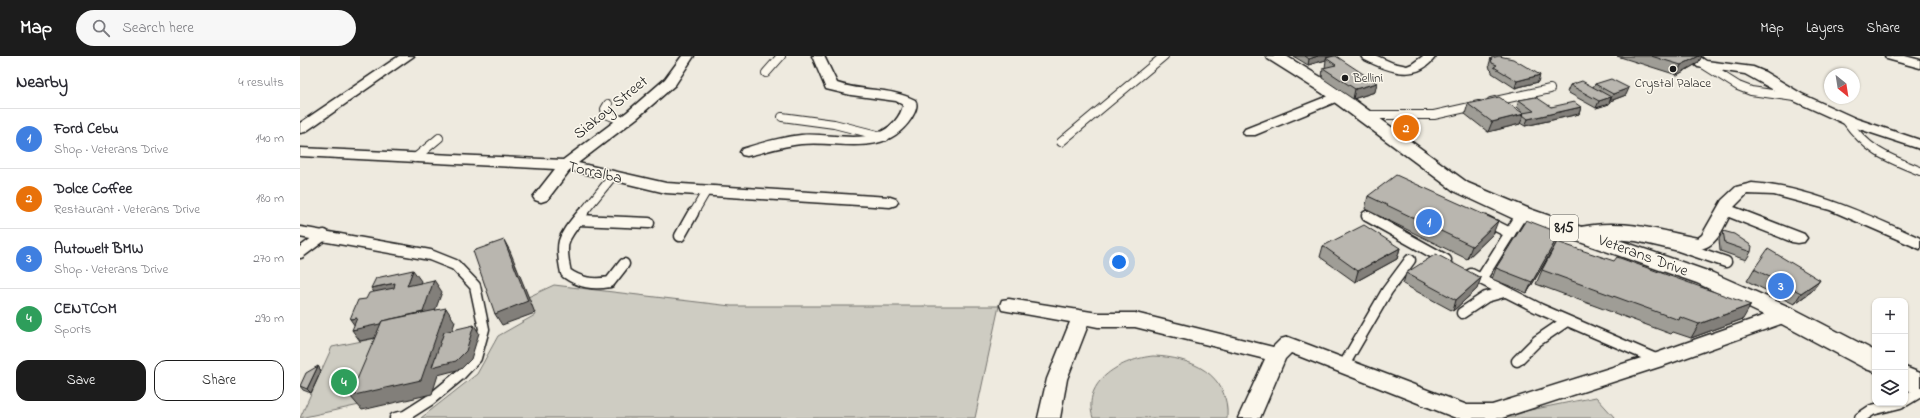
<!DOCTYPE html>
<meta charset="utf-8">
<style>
:root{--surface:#fff;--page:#f7f7f7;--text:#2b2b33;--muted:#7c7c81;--line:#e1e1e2;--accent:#1c1c1c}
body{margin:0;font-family:"Indie Flower",sans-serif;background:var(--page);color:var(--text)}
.controls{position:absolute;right:12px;bottom:12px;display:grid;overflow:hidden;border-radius:8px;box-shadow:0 1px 3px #0004}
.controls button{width:36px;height:36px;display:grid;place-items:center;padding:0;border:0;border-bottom:1px solid var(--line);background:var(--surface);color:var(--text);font:20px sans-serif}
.compass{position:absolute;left:1524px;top:12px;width:36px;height:36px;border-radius:50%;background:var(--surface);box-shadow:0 1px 3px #0004;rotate:150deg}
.you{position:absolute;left:819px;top:206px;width:14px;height:14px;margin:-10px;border:3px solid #fff;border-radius:50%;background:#1a73e8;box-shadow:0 0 0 6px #1a73e833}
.badge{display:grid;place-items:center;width:26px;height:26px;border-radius:50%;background:var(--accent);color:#fff;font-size:13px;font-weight:700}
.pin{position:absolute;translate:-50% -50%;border:2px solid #fff;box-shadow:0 1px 4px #0006}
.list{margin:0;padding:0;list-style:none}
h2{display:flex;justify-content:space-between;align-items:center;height:52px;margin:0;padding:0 16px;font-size:17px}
h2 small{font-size:13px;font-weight:400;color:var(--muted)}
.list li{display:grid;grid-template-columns:26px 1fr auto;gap:12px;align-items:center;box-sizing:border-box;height:60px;padding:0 16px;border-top:1px solid var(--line)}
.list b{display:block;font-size:15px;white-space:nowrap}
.list p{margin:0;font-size:13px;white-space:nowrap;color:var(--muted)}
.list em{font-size:13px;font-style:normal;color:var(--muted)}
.actions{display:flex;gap:8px;padding:12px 16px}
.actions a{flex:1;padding:9px 0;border:1px solid var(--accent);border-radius:12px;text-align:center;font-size:14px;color:var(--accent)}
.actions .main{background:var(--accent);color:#fff}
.icon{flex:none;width:22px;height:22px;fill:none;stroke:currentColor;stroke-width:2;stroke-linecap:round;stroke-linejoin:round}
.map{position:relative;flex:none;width:1620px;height:362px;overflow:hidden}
header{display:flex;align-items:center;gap:24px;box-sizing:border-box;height:56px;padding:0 20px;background:var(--accent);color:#fff}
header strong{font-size:19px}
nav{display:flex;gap:22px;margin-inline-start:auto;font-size:14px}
.search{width:280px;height:36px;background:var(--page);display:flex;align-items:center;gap:10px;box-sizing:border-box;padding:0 14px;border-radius:22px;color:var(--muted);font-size:15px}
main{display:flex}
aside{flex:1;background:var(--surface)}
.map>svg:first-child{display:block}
</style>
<header>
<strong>Map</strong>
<div class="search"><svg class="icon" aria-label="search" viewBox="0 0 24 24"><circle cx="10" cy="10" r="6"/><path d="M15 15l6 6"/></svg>Search here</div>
<nav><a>Map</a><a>Layers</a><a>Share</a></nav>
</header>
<main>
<aside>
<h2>Nearby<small>4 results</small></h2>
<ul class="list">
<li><span class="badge" style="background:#3f7fe0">1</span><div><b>Ford Cebu</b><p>Shop · Veterans Drive</p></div><em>140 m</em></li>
<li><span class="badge" style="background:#e8710a">2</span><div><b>Dolce Coffee</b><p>Restaurant · Veterans Drive</p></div><em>180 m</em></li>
<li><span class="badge" style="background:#3f7fe0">3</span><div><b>Autowelt BMW</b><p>Shop · Veterans Drive</p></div><em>270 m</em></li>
<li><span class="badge" style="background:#2e9e5b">4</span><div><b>CENTCOM</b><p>Sports</p></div><em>290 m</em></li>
</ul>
<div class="actions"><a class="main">Save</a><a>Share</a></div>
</aside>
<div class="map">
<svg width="1620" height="362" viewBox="0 0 1620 362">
<rect width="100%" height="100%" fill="#eeeadf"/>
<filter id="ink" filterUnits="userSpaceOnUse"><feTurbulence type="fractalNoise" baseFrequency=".025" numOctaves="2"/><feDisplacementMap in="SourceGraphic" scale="8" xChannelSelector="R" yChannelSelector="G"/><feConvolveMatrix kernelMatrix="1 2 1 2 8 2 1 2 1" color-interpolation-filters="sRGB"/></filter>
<g filter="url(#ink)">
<g fill="#ceccc2" stroke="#75746f">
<path d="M254,229L431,250H699L675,362H121L177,318L198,280L235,259L228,241Z"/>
<path d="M92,279L64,348L0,362L32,291Z"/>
<path d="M853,300C891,301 930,318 927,362H793C781,324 823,303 853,300Z"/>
<path d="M1296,341L1315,362H1190Z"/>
</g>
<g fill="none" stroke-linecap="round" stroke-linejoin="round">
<defs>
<g id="service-far1">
<path d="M1403,8L1438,30L1451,35L1494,41"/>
<path d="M466,17L481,0"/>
<path d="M1191,46L1250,33"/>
<path d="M308,48L305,53L306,58L323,65"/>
<path d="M1065,59H1134L1179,49"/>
<path d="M482,61L534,68L585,81"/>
<path d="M1545,63C1568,95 1585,101 1620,115"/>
<path d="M761,86L864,0"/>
<path d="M115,102L139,82"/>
<path d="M282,158L313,120"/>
<path d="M393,158L407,134"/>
</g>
<g id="service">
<path d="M283,157C263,182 259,184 266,217C280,227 293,229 310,226L324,208"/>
<path d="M1067,160L1146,204"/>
<path d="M278,164L349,167"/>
<path d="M1186,165L1210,177"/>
<path d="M0,176L130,199L155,209L175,230L184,273L176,302L159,320L130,344L105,360L95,362"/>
<path d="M380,180L393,157"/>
<path d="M1300,185L1314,178L1336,180L1379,190L1426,206"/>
<path d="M0,197L24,179"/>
<path d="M1171,218L1240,253L1358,304"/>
<path d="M1181,223L1222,158"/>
<path d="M1162,257L1186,241L1204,236"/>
<path d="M1217,305L1237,285L1265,266"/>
<path d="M1044,309L1087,235L1110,204"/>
<path d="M1605,345L1620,336"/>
<path d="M1560,362L1572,354L1600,347"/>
</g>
<g id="minor">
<path d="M99,0H114L5,76L0,77V67Z"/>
<path d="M382,0H394L375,29L337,62L278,107L366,127L590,141L596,143L598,146L596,149L590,151L366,137L270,114L247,144L241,146L235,144L233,141L255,113L0,100V92L263,104L327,56L365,23Z"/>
<path d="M512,0H524L537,27C562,36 590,31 615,44C619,50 614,58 611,63C584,103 540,84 501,88C482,90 465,96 447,100L442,99L440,96L442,93C461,87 481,81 501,79C532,76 572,92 595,65C599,60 602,55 603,49L596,45L551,39L526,33Z"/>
<path d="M1061,0H1077L1093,7L1107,10L1112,8L1123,0H1136C1117,28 1087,15 1063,3Z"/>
<path d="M1384,0H1399L1406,5L1453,11L1465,16L1502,38L1557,63L1620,84V93L1547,69L1492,44L1445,18L1398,11Z"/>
<path d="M1585,0H1605L1620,4V12L1587,3Z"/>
<path d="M1038,36L1043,37L1045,40L1043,43L955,79H945L943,76L945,73Z"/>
<path d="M1452,127C1512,132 1566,158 1620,182V193L1530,154L1474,139L1447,138L1434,151L1504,178L1507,182L1504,186L1498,187L1492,186L1429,161C1422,174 1417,189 1401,193C1373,188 1343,177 1315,177C1301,177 1286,184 1272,181L1270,177L1272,173C1318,161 1353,173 1398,182L1402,179L1422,144L1436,131Z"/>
<path d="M709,243L798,257H835L973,291L981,283L988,281L1167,349H1192L1351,299L1485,252L1492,254L1494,259L1492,264L1365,309L1202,362H1156L991,297L985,303L960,362H938L965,303L835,271H798L788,269L767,323L760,362H738L747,323L770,266L702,254L700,249L702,244Z"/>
</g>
<g id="primary">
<path d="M966,0H986L1034,29L1168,127L1230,153L1413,217L1494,253L1575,295V316L1566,313L1476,265L1397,227L1214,163L1154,135L1022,37L968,3Z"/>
<path d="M1605,311L1620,317V339L1605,333Z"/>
</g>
</defs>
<use href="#service-far1" stroke="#1c1c1c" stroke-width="10"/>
<use href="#service" stroke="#1c1c1c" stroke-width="13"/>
<use href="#minor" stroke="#1c1c1c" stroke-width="3"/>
<use href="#primary" stroke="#1c1c1c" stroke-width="3"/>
<use href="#service-far1" stroke="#fbf7ec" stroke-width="8"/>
<use href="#service" stroke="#fbf7ec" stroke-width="10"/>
<use href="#minor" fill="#fbf7ec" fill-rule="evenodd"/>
<use href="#primary" fill="#fbf7ec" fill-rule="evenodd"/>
</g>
<g fill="#9f9d96" stroke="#1c1c1c">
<path d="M993,0H1036L1075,36L1053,43L1022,22L1023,12H1025L1026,4L1008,9Z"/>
<path d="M1317,0H1402L1398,7L1377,19Z"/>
<path d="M1191,2L1238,26L1215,32L1192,17V15L1190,13L1189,9Z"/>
<path d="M1295,28L1326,39L1310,45V44L1309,48L1296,52L1267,36L1270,29L1293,31Z"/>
<path d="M1219,44L1251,51H1281L1279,58L1225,70L1220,67V68L1188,76L1165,58L1168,48L1223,57H1224L1217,51Z"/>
<path d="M1068,140L1193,178L1167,203L1065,153Z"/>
<path d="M1423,175L1451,196L1446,204L1420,195L1419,183Z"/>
<path d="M1260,177L1257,186L1443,263L1391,282L1373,276L1371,278L1236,228L1242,214L1254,191L1227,237L1192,223L1196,212Z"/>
<path d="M1023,190L1100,192L1097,203L1055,226L1020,201Z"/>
<path d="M1454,213L1520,224L1512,235L1494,248L1447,225Z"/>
<path d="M1106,217L1177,233L1153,255L1103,228Z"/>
<path d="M18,310L21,315L11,337L3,334L0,330Z"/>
</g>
<g fill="#827f7a" stroke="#1c1c1c">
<path d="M1018,0H1035L1026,2V4L1008,9L1009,3Z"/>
<path d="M1399,0H1402L1398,7L1377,19L1381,9Z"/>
<path d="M1240,19L1238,26L1215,32L1217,25Z"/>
<path d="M1077,27L1075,36L1053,43L1055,33Z"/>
<path d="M1329,32L1326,39L1310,45L1313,38Z"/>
<path d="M1311,41L1309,48L1296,52L1299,45Z"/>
<path d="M1281,51L1279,58L1225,70L1228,63Z"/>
<path d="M1224,58L1220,68L1188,76L1192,66Z"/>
<path d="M1198,165L1193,178L1167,203L1172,190Z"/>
<path d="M1260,177L1256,188L1227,237L1232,226Z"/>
<path d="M204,184L210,195L235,257L202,269L195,258Z"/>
<path d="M1100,192L1097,203L1055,226L1058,215Z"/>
<path d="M113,214L121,225L115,241L107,230Z"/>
<path d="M1181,222L1177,233L1153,255L1156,244Z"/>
<path d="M134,224L142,236L129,271L60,285L52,274L57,273L50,263L57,262Z"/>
<path d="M1520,224L1512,235L1494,248L1501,237Z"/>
<path d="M95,227L103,238L79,243L71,232Z"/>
<path d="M1451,249L1443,263L1391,282L1399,268Z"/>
<path d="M146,252L155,266L141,309L174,269L179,277L171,303L161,313L138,319L132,338L62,354L50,340Z"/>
<path d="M18,310L21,315L11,337L7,333Z"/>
</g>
<g fill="#b9b6af" stroke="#1c1c1c">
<path d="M1005,0H1018L1009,3Z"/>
<path d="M1034,0H1036L1077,27L1055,33L1023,12L1036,9L1026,2Z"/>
<path d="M1199,0L1213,3L1240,19L1217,25L1194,11L1197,9L1192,7L1191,2Z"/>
<path d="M1351,0H1399L1381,9Z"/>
<path d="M1311,23L1329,32L1313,38L1295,28Z"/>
<path d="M1282,25L1311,41L1299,45L1270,29Z"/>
<path d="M1199,41L1224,58L1192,66L1168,48Z"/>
<path d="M1236,41L1251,51L1274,46L1281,51L1228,63L1223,59L1224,58L1223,57L1234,55L1219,44Z"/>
<path d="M1096,119L1198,165L1172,190L1068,140Z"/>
<path d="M1226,164L1260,177L1232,226L1196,212Z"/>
<path d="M1064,169L1100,192L1058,215L1023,190Z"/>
<path d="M1423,175L1434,178L1452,190L1451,196L1425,187Z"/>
<path d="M204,184L228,245L195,258L173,195Z"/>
<path d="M1257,186L1314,205L1317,201L1451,249L1399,268L1380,261L1379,264L1242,214Z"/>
<path d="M1468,193L1520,224L1501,237L1454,213Z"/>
<path d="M1136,198L1181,222L1156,244L1106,217Z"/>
<path d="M113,214L107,230L134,224L123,256L82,265L80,268L52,274L57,262L50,263L58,244L66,243L69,237L94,232L95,227L71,232L76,222Z"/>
<path d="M146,252L121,324L50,340L82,265Z"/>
<path d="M174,269L166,295L156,305L132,311L144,276Z"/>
<path d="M18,310L7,333L0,330L6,317Z"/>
</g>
</g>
<g fill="#1c1c1c" stroke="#fbf7ec" stroke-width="1.5">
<circle cx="1373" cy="13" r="4"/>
<circle cx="1045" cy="22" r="4"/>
</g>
<g text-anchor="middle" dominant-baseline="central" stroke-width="3" stroke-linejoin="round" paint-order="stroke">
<g font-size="13" fill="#1c1c1c" stroke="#fbf7ec" text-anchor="start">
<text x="1053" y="22">Bellini</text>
<text x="1373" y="27" text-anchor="middle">Crystal Palace</text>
</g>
<rect fill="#fbf7ec" stroke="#5f5e5a" stroke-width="1" x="1250" y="159" width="28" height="26" rx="3"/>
<g font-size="15" font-weight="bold" fill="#1c1c1c">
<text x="1264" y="172">815</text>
</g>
<g font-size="16" fill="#1c1c1c" stroke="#fbf7ec">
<text transform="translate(311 52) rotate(-39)">Siakoy Street</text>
<text transform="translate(295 117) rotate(13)">Torralba</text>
<text transform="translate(1343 200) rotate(20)">Veterans Drive</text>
</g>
</g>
</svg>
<div class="controls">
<button>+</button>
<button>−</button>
<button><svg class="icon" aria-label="layers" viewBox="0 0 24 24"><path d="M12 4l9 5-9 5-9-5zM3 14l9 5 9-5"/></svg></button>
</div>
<svg class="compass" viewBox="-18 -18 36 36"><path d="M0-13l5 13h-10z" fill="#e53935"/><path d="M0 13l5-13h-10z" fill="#7c7c81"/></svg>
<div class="you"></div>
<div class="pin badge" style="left:1129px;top:166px;background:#3f7fe0">1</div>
<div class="pin badge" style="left:1106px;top:72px;background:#e8710a">2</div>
<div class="pin badge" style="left:1481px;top:230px;background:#3f7fe0">3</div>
<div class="pin badge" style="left:44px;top:326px;background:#2e9e5b">4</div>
</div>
</main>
